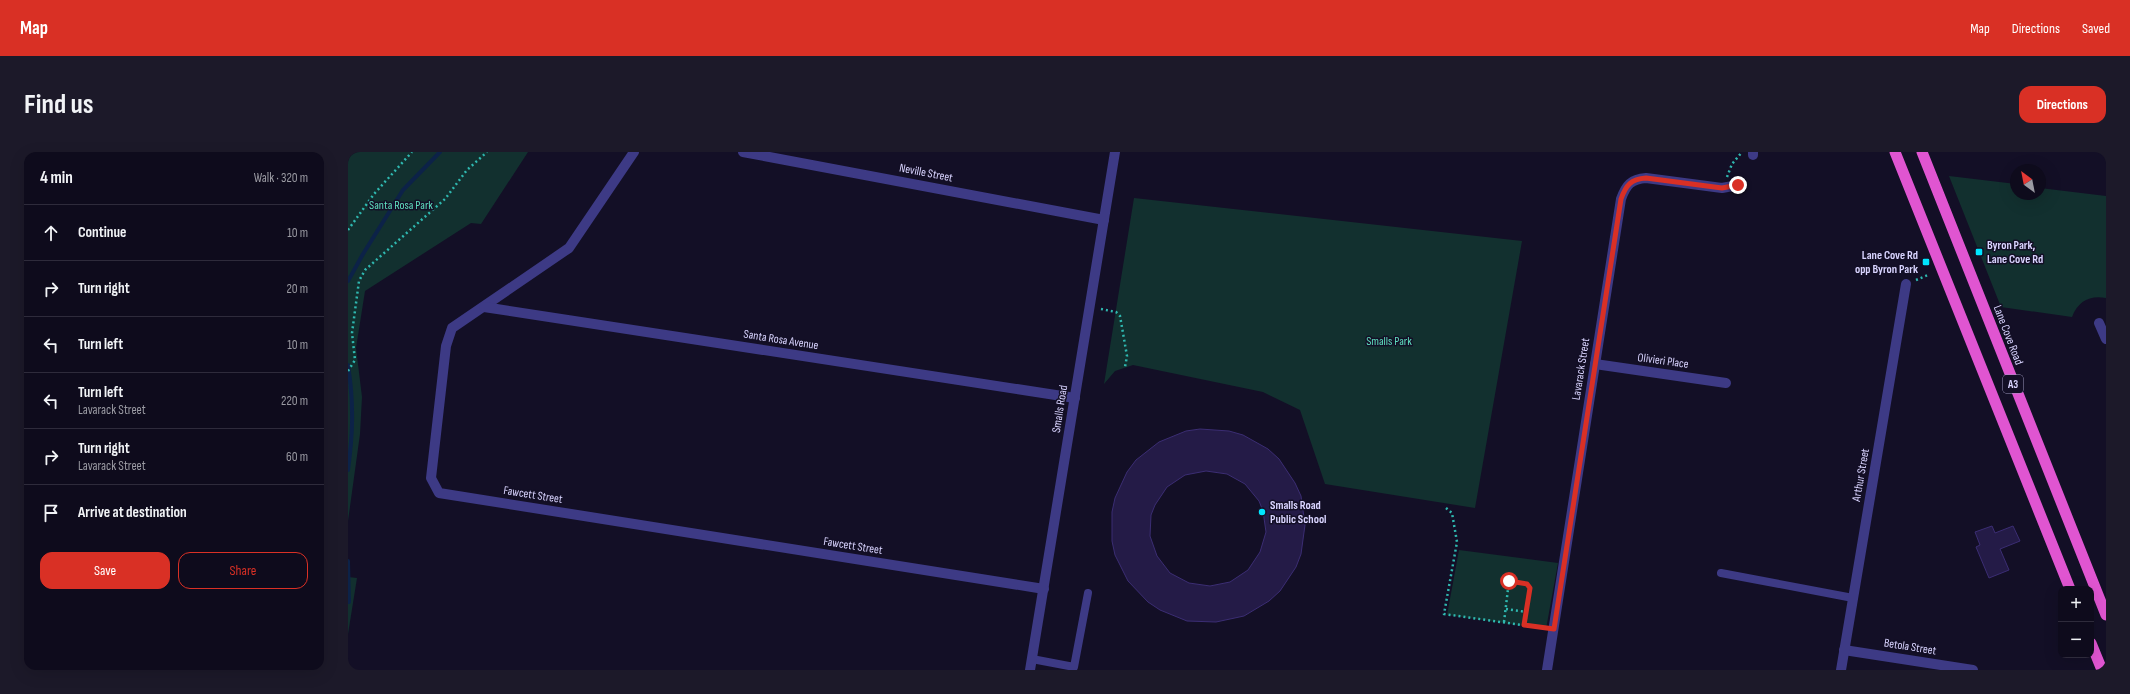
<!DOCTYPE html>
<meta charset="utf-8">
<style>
:root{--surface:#0e0b1c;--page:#1c1929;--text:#f1f3f6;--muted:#9b9ba3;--line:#2e2b3b;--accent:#d93025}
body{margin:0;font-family:"Sofia Sans Condensed",sans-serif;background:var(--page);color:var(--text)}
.controls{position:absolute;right:12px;bottom:12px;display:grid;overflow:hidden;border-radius:8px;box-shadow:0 4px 16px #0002}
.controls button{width:36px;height:36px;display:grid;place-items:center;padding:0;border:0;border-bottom:1px solid var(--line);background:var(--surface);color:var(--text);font:20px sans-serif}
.compass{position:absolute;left:1662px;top:12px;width:36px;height:36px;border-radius:50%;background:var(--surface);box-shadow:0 4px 16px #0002;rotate:328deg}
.stop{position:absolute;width:12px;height:12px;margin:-9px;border:3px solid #d93025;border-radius:50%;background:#fff}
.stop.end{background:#d93025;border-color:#fff;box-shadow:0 1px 4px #0008}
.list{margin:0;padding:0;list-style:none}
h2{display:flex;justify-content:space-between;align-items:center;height:52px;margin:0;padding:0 16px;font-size:17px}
h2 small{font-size:13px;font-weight:400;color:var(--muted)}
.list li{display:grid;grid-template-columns:26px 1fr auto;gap:12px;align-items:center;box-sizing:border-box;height:56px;padding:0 16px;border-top:1px solid var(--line)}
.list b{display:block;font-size:15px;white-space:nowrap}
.list p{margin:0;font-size:13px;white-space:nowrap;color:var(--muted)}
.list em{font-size:13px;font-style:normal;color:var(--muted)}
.actions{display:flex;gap:8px;padding:12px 16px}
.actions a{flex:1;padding:9px 0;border:1px solid var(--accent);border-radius:12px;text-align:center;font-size:14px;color:var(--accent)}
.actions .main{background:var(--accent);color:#fff}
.icon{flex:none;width:22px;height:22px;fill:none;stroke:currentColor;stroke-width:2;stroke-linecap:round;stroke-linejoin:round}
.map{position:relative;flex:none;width:1758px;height:518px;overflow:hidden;border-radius:12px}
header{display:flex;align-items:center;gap:24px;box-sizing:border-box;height:56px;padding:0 20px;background:var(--accent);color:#fff}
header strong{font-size:19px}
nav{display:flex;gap:22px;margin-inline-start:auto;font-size:14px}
.intro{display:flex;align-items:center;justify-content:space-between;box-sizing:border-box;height:96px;padding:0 24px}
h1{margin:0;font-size:28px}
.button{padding:10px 18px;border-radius:12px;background:var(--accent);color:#fff;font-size:14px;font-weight:700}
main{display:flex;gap:24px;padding:0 24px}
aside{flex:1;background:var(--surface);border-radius:12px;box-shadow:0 4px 16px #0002}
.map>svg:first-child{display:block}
</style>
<header>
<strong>Map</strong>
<nav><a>Map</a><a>Directions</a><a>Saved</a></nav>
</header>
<div class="intro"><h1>Find us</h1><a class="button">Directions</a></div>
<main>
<aside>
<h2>4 min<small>Walk · 320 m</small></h2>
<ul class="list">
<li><svg class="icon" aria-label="ahead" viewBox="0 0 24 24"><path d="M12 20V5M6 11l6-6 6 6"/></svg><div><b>Continue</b></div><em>10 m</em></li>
<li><svg class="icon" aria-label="right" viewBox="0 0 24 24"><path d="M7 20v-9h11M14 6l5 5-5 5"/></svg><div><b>Turn right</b></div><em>20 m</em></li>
<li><svg class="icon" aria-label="left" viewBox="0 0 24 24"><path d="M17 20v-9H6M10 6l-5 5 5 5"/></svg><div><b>Turn left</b></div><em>10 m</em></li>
<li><svg class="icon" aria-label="left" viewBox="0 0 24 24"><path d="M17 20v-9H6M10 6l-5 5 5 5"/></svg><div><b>Turn left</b><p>Lavarack Street</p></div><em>220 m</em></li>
<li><svg class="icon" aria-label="right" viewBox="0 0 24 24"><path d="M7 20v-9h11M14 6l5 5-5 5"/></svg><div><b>Turn right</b><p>Lavarack Street</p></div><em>60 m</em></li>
<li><svg class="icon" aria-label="arrive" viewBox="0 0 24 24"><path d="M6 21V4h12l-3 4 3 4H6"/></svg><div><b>Arrive at destination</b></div></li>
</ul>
<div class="actions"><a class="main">Save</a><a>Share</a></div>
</aside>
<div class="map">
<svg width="1758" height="518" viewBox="0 0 1758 518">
<rect width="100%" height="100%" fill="#130f26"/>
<g fill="#12302f">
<path d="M0,0H180L133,72L123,71L17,139L8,196L14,245L12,282L0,369Z"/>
<path d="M1601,24L1668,32V42H1692V36L1758,44V146C1742,143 1730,149 1724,165L1653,155Z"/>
<path d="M786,46L1174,89L1127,356L977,332L952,258L915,240L785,213L767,219L756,232Z"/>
<path d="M1111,398L1210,411L1198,477L1099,463Z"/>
<path d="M0,425L9,426L0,482Z"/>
</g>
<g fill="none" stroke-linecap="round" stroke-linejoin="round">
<g stroke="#0c2248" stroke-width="4">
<path d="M0,129L15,102L55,38L92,0"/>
<path d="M0,213C6,251 5,281 0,318"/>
<path d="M0,409L1,450"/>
</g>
</g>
<g fill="#241b47" stroke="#3b2d73" fill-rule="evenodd">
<path d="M852,277L881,279L895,283L920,297L931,307L947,331L953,344L957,373L953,402L948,415L932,439L921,449L896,464L868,470L839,469L812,458L800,450L780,429L767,403L764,389V360L767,346L779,320L788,308L811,290L838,279ZM858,319L879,322L897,332L911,349L915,359L918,380L912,400L900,418L882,430L862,434L841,431L822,421L809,404L802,384L803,363L807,353L819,335L837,323Z"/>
<path d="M1644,374L1647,381L1665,374L1672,389L1652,397L1661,418L1641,426L1628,395L1632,393L1627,380Z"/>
</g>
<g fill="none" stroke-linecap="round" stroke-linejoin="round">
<g stroke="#2fb8b0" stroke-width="2.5" stroke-dasharray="2 3" stroke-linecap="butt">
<path d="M1379,25L1384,12L1394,0"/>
<path d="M0,78L26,42L64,0"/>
<path d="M1568,128L1580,123"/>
<path d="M753,157L768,160L772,164L779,204L777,215"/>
<path d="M0,219L7,208L4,181L11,129L17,118L97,47L119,18L139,0"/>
<path d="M1098,356L1104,361L1109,390L1096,462L1195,476"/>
<path d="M1158,457L1179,460"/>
<path d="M1156,470L1161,429L1179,432L1182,436L1177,473"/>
</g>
<g stroke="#3d3a85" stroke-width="8">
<path d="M1373,421L1505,446"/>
<path d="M684,507L726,515L740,441"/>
</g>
<g stroke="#3d3a85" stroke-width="10">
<path d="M286,0L221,96L104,176L98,194L83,326L91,341L696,437"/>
<path d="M395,0L756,68"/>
<path d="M1405,3V0"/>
<path d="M136,155L727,246"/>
<path d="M1751,171L1758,187"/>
<path d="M1247,212L1378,231"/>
<path d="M1496,498L1625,518"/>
<path d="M682,518L767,0"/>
<path d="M1199,518L1273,47C1278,33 1283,27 1298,26L1374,36L1390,33"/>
<path d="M1493,518L1558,132"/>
</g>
<g stroke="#e055d1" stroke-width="11">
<path d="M1547,0L1722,437"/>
<path d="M1574,0L1758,463"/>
<path d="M1743,491L1754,518"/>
</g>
</g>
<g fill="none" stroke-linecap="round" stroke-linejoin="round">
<path stroke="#d93025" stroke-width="5" d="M1161,429L1179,432L1182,436L1176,473L1206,477L1273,47C1278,33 1283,27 1298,26L1374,36L1390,33"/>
</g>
<g fill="#00e5ff" stroke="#130f26" stroke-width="1.5">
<rect x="1627" y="96" width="8" height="8" rx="2"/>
<rect x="1574" y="106" width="8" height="8" rx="2"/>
<circle cx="914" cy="360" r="4"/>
</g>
<g text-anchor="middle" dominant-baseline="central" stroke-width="3" stroke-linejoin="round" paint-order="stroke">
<rect fill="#130f26" stroke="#9e99be" stroke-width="1" x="1655" y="223" width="20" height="18" rx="3"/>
<g font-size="11" font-weight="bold" fill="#d9d4ff">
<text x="1665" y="232">A3</text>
</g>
<g font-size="12" fill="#d9d4ff" stroke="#130f26">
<text transform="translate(578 21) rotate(11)">Neville Street</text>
<text transform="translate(1660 183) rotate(69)">Lane Cove Road</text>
<text transform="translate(433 188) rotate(9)">Santa Rosa Avenue</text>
<text transform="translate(1315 209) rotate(8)">Olivieri Place</text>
<text transform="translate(1233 217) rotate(-81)">Lavarack Street</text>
<text transform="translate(712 257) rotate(-81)">Smalls Road</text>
<text transform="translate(1513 323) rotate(-80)">Arthur Street</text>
<text transform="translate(185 343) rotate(9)">Fawcett Street</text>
<text transform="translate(505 394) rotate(9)">Fawcett Street</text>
<text transform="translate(1562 495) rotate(9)">Betola Street</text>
</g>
<g font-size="12" fill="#5fe0c0" stroke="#130f26">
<text x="53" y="53">Santa Rosa Park</text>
<text x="1041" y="189">Smalls Park</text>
</g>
<g font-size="12" font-weight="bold" fill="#d9d4ff" stroke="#130f26" text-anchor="start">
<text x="1639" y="93">Byron Park,<tspan x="1639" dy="14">Lane Cove Rd</tspan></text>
<text x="1570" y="103" text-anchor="end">Lane Cove Rd<tspan x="1570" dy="14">opp Byron Park</tspan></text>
<text x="922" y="353">Smalls Road<tspan x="922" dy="14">Public School</tspan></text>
</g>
</g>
</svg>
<div class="controls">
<button>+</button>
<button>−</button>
</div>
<svg class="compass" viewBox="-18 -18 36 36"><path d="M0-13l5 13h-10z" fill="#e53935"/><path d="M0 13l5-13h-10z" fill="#9b9ba3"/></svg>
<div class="stop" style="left:1161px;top:429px"></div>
<div class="stop end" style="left:1390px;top:33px"></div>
</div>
</main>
